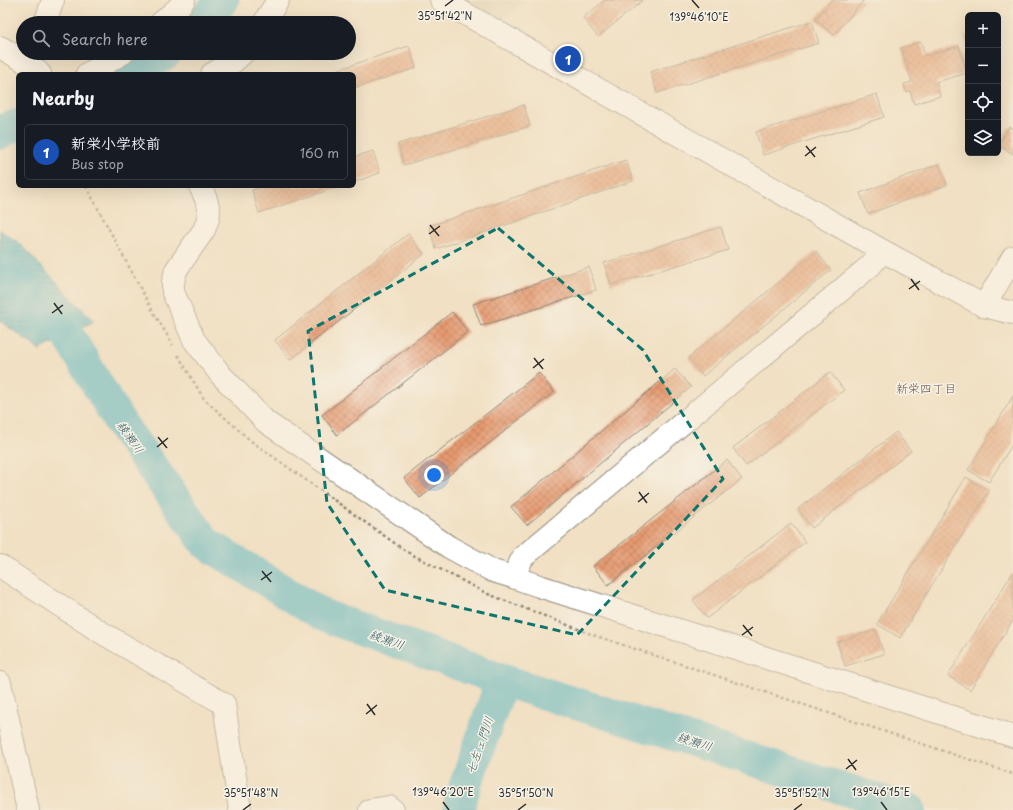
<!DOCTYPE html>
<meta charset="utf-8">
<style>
:root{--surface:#171b24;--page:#242831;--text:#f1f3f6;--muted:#9ea1a6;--line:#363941;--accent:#7c3aed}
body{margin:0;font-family:"Playpen Sans","Klee One",sans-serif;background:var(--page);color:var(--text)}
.controls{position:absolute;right:12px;top:12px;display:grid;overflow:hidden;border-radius:6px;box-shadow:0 4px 16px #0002}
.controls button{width:36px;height:36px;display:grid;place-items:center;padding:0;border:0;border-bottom:1px solid var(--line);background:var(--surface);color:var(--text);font:20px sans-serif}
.you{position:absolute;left:434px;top:475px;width:14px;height:14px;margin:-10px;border:3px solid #fff;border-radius:50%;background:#1a73e8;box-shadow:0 0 0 6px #1a73e833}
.badge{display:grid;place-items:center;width:26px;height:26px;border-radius:50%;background:var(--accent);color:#fff;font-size:13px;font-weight:700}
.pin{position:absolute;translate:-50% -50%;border:2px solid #fff;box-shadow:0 1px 4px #0006}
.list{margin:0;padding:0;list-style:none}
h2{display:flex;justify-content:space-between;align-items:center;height:52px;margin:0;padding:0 16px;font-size:17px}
h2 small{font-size:13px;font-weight:400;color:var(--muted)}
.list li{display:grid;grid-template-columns:26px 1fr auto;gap:12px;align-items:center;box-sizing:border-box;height:56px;margin:0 8px 8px;padding:0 8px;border:1px solid var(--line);border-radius:6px}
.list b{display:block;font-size:15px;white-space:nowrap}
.list p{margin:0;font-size:13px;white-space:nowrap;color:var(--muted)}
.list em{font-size:13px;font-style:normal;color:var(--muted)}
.icon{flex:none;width:22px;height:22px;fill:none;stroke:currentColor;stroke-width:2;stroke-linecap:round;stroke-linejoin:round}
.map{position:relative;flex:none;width:1013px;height:810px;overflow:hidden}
.search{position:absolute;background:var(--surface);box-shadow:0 4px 16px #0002;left:16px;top:16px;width:340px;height:44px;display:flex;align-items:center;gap:10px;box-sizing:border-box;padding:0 14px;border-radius:22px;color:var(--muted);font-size:15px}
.panel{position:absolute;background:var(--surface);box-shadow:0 4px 16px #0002;left:16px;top:72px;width:340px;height:116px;border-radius:6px}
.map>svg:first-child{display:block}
</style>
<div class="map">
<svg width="1013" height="810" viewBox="0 0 1013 810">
<defs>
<pattern id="water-rules" width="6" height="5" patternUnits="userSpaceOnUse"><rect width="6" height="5" fill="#4cb5ca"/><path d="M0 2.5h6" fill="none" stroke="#3f93a4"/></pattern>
<pattern id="building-cross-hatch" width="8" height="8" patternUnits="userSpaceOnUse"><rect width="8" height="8" fill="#e69a70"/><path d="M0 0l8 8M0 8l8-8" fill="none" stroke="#bb7e5c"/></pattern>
</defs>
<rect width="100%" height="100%" fill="#f7f3e8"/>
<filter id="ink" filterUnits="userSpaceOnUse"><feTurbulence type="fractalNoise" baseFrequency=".025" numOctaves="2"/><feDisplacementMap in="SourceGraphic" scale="8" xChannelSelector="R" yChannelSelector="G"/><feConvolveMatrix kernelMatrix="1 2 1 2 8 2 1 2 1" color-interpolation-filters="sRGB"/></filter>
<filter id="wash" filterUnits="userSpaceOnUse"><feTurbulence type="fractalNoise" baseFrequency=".012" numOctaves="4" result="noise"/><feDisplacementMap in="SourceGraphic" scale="16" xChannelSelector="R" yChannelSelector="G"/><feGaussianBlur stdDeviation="0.9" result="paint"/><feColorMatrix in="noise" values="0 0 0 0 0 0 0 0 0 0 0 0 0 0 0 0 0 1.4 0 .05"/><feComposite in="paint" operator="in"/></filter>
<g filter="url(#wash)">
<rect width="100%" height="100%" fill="#f1e0c3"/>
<path fill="#e0d2b4" d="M467,0H526L501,20Z"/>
<path fill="url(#water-rules)" stroke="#3c707a" d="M0,230L19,243L94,321L40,350L0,321Z"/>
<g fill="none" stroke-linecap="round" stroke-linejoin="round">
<g stroke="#4cb5ca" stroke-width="33">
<path d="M201,23L223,0"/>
<path d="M131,74L166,53"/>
<path d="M0,133L6,129L18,125"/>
<path d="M0,270L61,324L121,424L206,543L322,615L502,680L910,810"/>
<path d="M460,810V801L502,680"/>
</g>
</g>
<g id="blocks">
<g fill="url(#building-cross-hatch)">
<path d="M605,0H643L598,37L583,18Z"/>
<path d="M832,0H864L834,35L815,19Z"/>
<path d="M812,21L819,43L657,93L650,72Z"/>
<path d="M968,35V48L964,36Z"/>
<path d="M921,42L925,56L959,46L967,73L936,82L940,96L914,104L910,91L906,92L904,84L912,82L901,48Z"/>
<path d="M409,46L416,68L354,88V74H325Z"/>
<path d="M877,94L884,117L763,155L756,132Z"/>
<path d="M524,105L530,126L404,165L398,144Z"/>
<path d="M1009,127L1013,129V154L998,145Z"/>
<path d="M373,151L380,173L354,182V157Z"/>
<path d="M626,160L633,181L436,249L429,226Z"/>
<path d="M939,164L947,185L868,214L860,193Z"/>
<path d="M264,186H341L259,213L252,190Z"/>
<path d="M721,227L728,250L611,285L604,263Z"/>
<path d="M408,234L424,254L290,360L275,340Z"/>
<path d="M816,251L831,270L703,376L688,358Z"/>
<path d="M589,267L596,290L481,326L473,304Z"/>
<path d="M452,312L468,332L337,435L322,415Z"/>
<path d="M675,369L691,387L527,525L511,507Z"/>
<path d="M830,372L844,390L746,466L733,448Z"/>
<path d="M539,373L554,392L420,498L404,478Z"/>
<path d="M1013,396V443L989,482L968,470Z"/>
<path d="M896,432L911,451L812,528L798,509Z"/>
<path d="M727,460L742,479L608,585L593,566Z"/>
<path d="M966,477L989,491L900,638L877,624Z"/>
<path d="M791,523L805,542L707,618L693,600Z"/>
<path d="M1013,572V620L970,690L948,676Z"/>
<path d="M876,630L884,654L845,666L837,642Z"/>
</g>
</g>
</g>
<g filter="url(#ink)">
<use href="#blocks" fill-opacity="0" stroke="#8e8677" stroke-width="1"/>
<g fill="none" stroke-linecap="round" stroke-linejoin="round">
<defs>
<g id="minor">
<path d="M441,0L883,251L984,306L1013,313"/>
<path d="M45,23L53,0"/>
<path d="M161,23L178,8L184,0"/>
<path d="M264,23L278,0"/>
<path d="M0,47L31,65L40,74"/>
<path d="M87,74L123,53"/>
<path d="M212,74L233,62L243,53"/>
<path d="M200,186L206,199L209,211L208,219L204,230L176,270L173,282V292L194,340L221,375L266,422L449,547L493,571L513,577L539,586L1013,736"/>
<path d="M984,306L1013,257"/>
<path d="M0,566L99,631L224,704L240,810"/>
<path d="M513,577L523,557L870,266L883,251"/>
<path d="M0,683L28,810"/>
<path d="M370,810L389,807L393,810"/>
</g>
</defs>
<use href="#minor" stroke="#8e8677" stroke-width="24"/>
<g stroke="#8e8677" stroke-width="2.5" stroke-dasharray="3 3" stroke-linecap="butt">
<path d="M86,186L151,308L173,345"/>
<path d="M178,355L204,399L251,441L407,552L488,594L596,636L1013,774"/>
</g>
<use href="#minor" stroke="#fff" stroke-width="22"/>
</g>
</g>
<path d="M0 0H1013V810H0ZM498,228L643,350L723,479L577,635L385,590L327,503L308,331Z" fill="#f1e0c3" fill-opacity=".55" fill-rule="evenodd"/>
<path fill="none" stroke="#0f766e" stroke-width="3" stroke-dasharray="8 5" stroke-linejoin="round" d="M498,228L643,350L723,479L577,635L385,590L327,503L308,331Z"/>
<path fill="none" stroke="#2b2b2b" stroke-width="1.5" d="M692,0L699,8M445,6L453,0M806,146L815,157M805,156L816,147M430,225L439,236M429,234L440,226M911,279L919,290M909,289L920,281M54,303L62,314M52,313L63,305M534,358L543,369M533,368L544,359M158,437L167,448M157,447L168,438M639,492L647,503M638,502L649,493M262,571L271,582M261,580L272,572M743,625L752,636M742,635L753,627M367,704L375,715M366,714L377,705M848,759L856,770M846,769L857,760M443,802L449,810M881,802L887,810M243,810L251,804M518,810L526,804M794,810L802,804"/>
<g text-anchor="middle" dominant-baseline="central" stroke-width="3" stroke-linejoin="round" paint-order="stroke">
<g font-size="12" fill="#6c5243" stroke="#f7f3e8">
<text x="926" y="388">新栄四丁目</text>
</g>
<g font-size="12" font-style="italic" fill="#375b63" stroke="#f7f3e8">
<text transform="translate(131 437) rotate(55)">綾瀬川</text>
<text transform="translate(387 639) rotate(20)">綾瀬川</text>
<text transform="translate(695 741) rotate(18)">綾瀬川</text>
<text transform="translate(479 745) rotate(-71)">七左ェ門川</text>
</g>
</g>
<g font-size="10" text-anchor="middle" fill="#2b2b2b" stroke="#f7f3e8" stroke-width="3" stroke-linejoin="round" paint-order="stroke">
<text x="445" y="20">35°51'42"N</text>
<text x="699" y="21">139°46'10"E</text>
<text x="443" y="796">139°46'20"E</text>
<text x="881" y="796">139°46'15"E</text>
<text x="251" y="797">35°51'48"N</text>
<text x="526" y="797">35°51'50"N</text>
<text x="802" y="797">35°51'52"N</text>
</g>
</svg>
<div class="controls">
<button>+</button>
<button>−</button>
<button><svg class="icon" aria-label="locate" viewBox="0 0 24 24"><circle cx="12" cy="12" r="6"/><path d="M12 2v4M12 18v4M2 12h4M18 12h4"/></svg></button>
<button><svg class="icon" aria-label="layers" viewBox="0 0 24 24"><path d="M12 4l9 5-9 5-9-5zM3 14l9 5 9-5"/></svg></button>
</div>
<div class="you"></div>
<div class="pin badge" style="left:568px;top:59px;background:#1a4fb4">1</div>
<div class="search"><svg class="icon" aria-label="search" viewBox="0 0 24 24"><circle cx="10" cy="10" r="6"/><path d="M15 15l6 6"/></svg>Search here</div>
<section class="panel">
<h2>Nearby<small></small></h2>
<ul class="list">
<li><span class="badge" style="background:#1a4fb4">1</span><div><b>新栄小学校前</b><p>Bus stop</p></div><em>160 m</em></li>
</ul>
</section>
</div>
